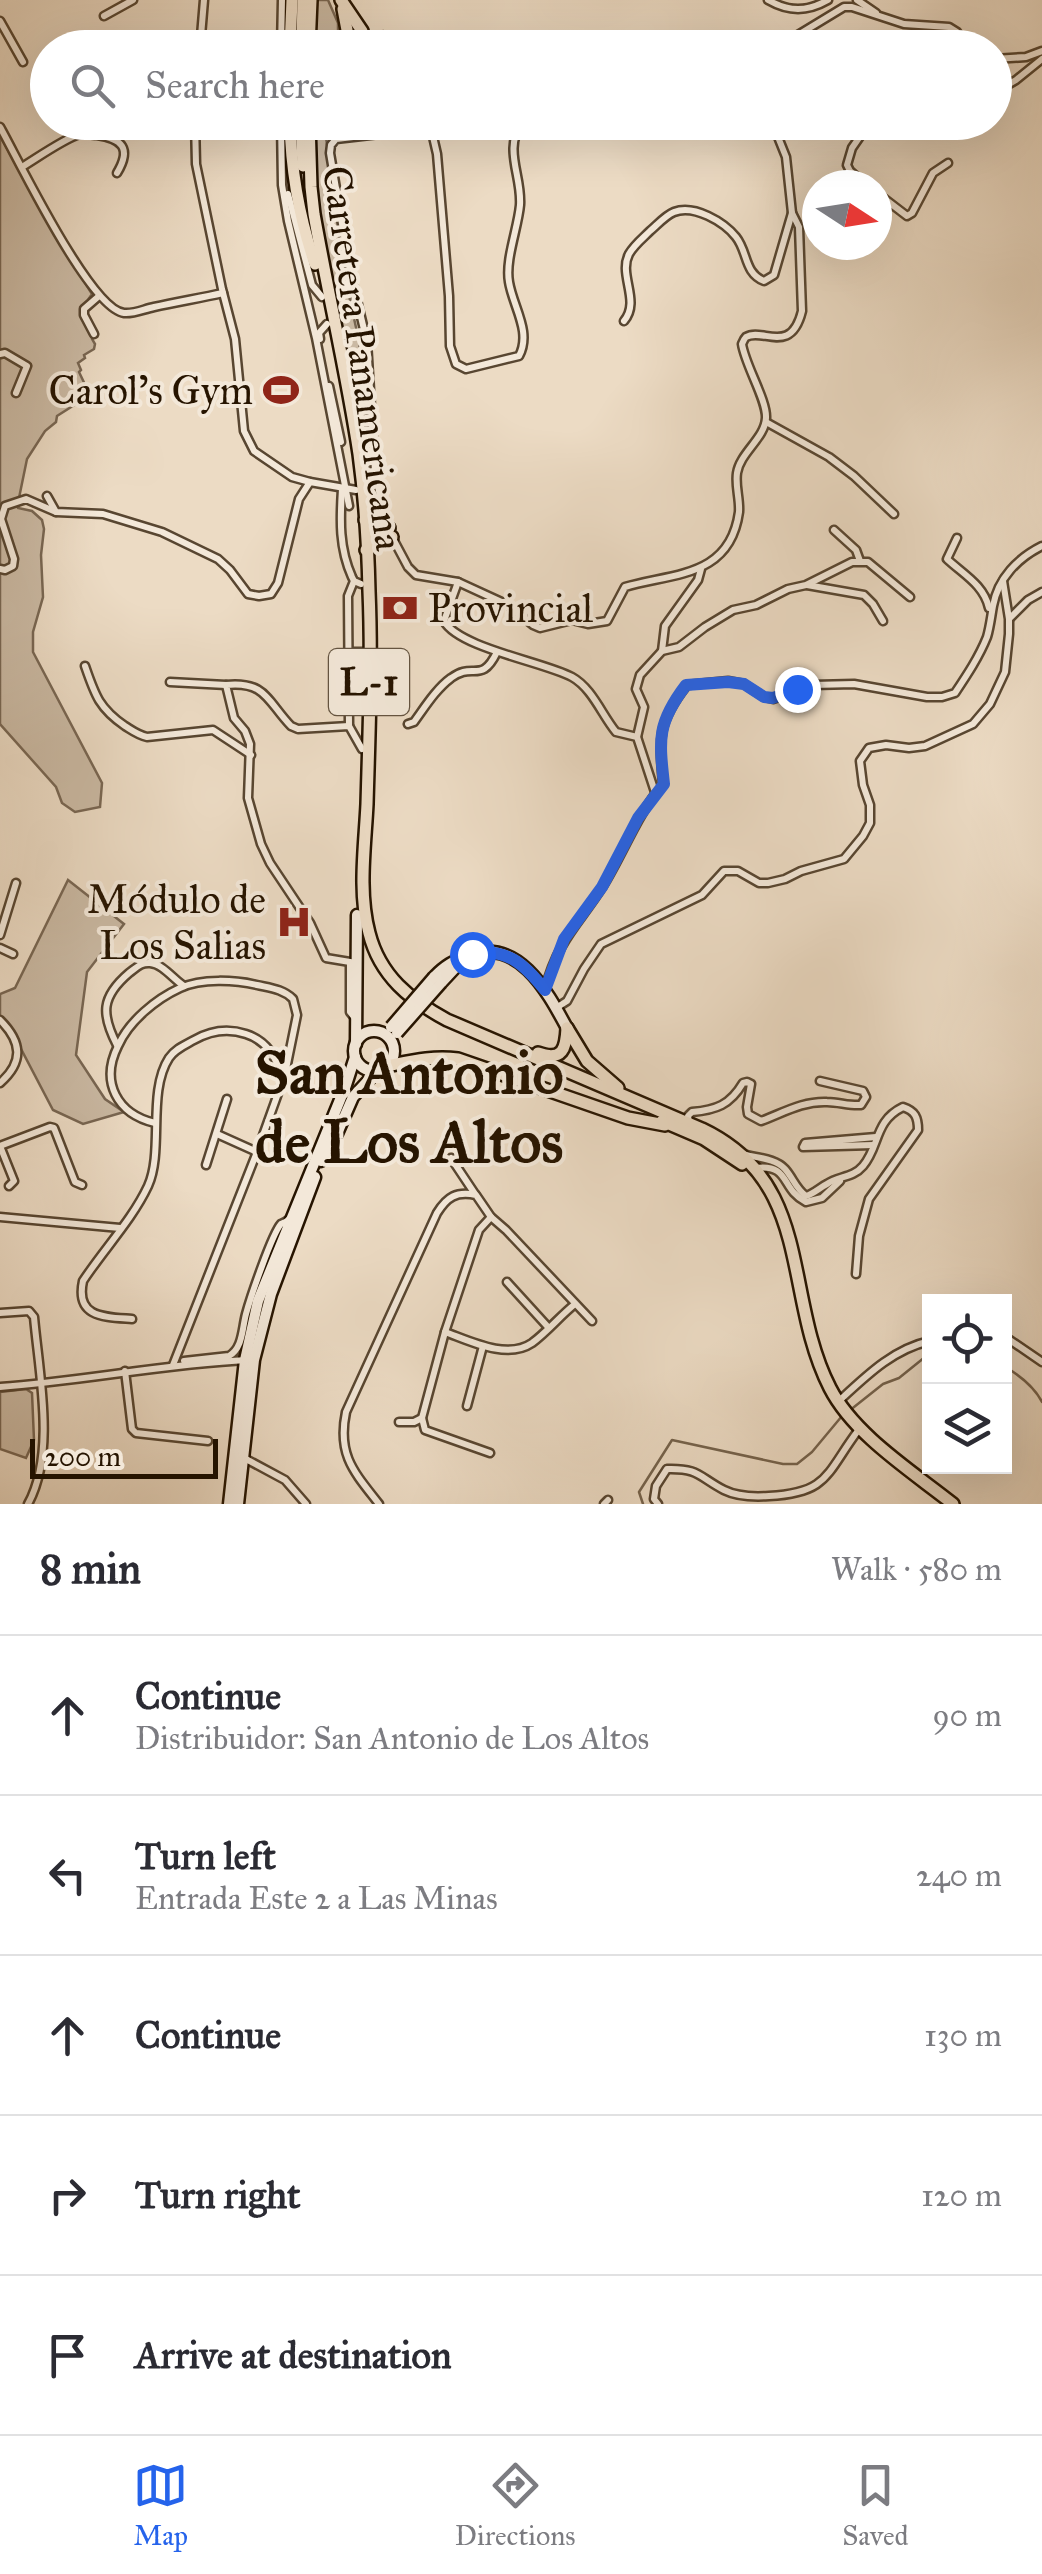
<!DOCTYPE html>
<meta charset="utf-8">
<style>
:root{--surface:#fff;--page:#f2f2f3;--text:#2b2b33;--muted:#7c7c81;--line:#e1e1e2;--accent:#2563eb}
body{margin:0;font-family:"IM FELL Great Primer",serif;background:var(--page);color:var(--text)}
.controls{position:absolute;right:30px;bottom:30px;display:grid;overflow:hidden;border-radius:0px;box-shadow:0 10px 40px #0002}
.controls button{width:90px;height:90px;display:grid;place-items:center;padding:0;border:0;border-bottom:2px solid var(--line);background:var(--surface);color:var(--text);font:50px sans-serif}
.compass{position:absolute;left:802px;top:170px;width:90px;height:90px;border-radius:50%;background:var(--surface);box-shadow:0 10px 40px #0002;rotate:102deg}
.scale{position:absolute;left:30px;bottom:25px;width:188px;box-sizing:border-box;padding-left:10px;border:5px solid #261400;border-top:0;font-size:28px;line-height:35px;white-space:nowrap;color:#261400;-webkit-text-stroke:8px #f3e8d9;paint-order:stroke}
.stop{position:absolute;width:30px;height:30px;margin:-22px;border:8px solid #2563eb;border-radius:50%;background:#fff}
.stop.end{background:#2563eb;border-color:#fff;box-shadow:0 2px 10px #0008}
.list{margin:0;padding:0;list-style:none}
h2{display:flex;justify-content:space-between;align-items:center;height:130px;margin:0;padding:0 40px;font-size:42px}
h2 small{font-size:32px;font-weight:400;color:var(--muted)}
.list li{display:grid;grid-template-columns:65px 1fr auto;gap:30px;align-items:center;box-sizing:border-box;height:160px;padding:0 40px;border-top:2px solid var(--line)}
.list b{display:block;font-size:38px;white-space:nowrap}
.list p{margin:0;font-size:32px;white-space:nowrap;color:var(--muted)}
.list em{font-size:32px;font-style:normal;color:var(--muted)}
.icon{flex:none;width:55px;height:55px;fill:none;stroke:currentColor;stroke-width:2;stroke-linecap:round;stroke-linejoin:round}
.map{position:relative;flex:none;width:1042px;height:1504px;overflow:hidden}
.search{position:absolute;background:var(--surface);box-shadow:0 10px 40px #0002;left:30px;right:30px;top:30px;height:110px;display:flex;align-items:center;gap:25px;box-sizing:border-box;padding:0 35px;border-radius:55px;color:var(--muted);font-size:38px}
.sheet{height:930px;background:var(--surface)}
nav{display:flex;justify-content:space-around;align-items:center;box-sizing:border-box;height:140px;border-top:2px solid var(--line);background:var(--surface);font-size:28px;color:var(--muted)}
nav a{display:grid;justify-items:center;gap:5px}
nav .on{color:var(--accent)}
.map>svg:first-child{display:block}
</style>
<div class="map">
<svg width="1042" height="1504" viewBox="0 0 1042 1504">
<rect width="100%" height="100%" fill="#ecdbc4"/>
<filter id="stains"><feTurbulence type="fractalNoise" baseFrequency=".002" numOctaves="4"/><feColorMatrix values="0 0 0 0 .2 0 0 0 0 .09 0 0 0 0 .02 0 0 0 .5 -.17"/></filter>
<radialGradient id="worn" r=".72"><stop offset=".6" stop-color="#630" stop-opacity="0"/><stop offset="1" stop-color="#630" stop-opacity=".3"/></radialGradient>
<g fill="#cab9a3" stroke="#786652" stroke-width="2.5">
<path d="M315,0H328L338,23V35L330,44L314,45Z"/>
<path d="M383,31L397,36L412,35L436,47H373L372,34Z"/>
<path d="M313,123H426L326,137L346,282L359,341L367,441L379,516H374L364,445L337,320L313,176Z"/>
<path d="M0,136L53,232L92,294C80,309 86,319 94,334L92,339L95,344L94,349L84,355L85,358L78,363L81,370L79,372L90,395L57,416L56,422L45,431L27,459L19,498L16,501L18,508L32,511L42,520L44,529L41,555L43,597L33,632V652L102,783L100,807L75,812L62,803L56,787L0,724Z"/>
<path d="M68,880L124,924L87,972L76,1055L105,1099L124,1112L83,1124L53,1110L21,1049L0,1020V994L15,988Z"/>
<path d="M26,1389L32,1393L34,1440L26,1458L0,1449V1392Z"/>
</g>
<g fill="none" stroke-linecap="round" stroke-linejoin="round">
<g stroke="#75634d" stroke-width="2.5">
<path d="M1004,1366C1019,1375 1034,1386 1042,1402"/>
<path d="M849,1411L883,1384L899,1378L930,1353"/>
<path d="M643,1504L639,1492L672,1440L783,1464H797L812,1452L842,1416"/>
</g>
<defs>
<g id="street">
<path d="M768,0C789,12 807,12 828,0"/>
<path d="M857,0L876,13"/>
<path d="M104,16L133,0"/>
<path d="M0,21L23,62"/>
<path d="M200,48L204,0"/>
<path d="M281,48L282,0"/>
<path d="M611,48L620,42L671,48"/>
<path d="M784,48L788,41L844,7H852L904,24L949,27L957,32L967,48"/>
<path d="M994,59L1026,57L1042,51"/>
<path d="M994,93L1016,80L1042,59"/>
<path d="M195,122L196,164L222,289L235,339L244,431L254,451L292,477L310,482"/>
<path d="M281,122L282,185L288,221L316,338L349,506"/>
<path d="M522,122C503,150 522,175 520,205C518,228 505,260 509,282C513,307 532,332 519,356L466,369L456,364L450,346L449,296L437,154L431,128L336,139L331,145L330,153L350,271L367,342L375,471L383,511L392,537L408,567L416,575L458,582L508,605L533,625L540,628L572,620L588,624L607,621L625,587C672,573 730,578 739,512C740,499 735,486 737,473C740,453 765,438 766,418C767,400 745,365 742,344C743,342 744,339 746,337C762,327 791,356 802,311L799,227L792,213"/>
<path d="M855,122L861,135L852,148L847,165L850,171L866,185"/>
<path d="M0,127C19,161 90,309 124,313C134,314 144,309 154,307C177,302 200,298 223,293"/>
<path d="M22,167C37,158 65,138 80,134C84,133 93,135 97,135C122,139 132,148 117,173"/>
<path d="M877,193L907,216L912,213L933,173L948,163"/>
<path d="M288,194L312,285L322,297"/>
<path d="M624,321C641,301 618,275 629,254C634,245 643,238 650,231C657,225 666,215 674,212C694,204 724,222 736,237C748,252 744,273 764,281L774,275L792,213L786,157L772,122"/>
<path d="M94,334L84,315V309L99,296"/>
<path d="M320,339L319,333L327,324"/>
<path d="M0,354L5,353L27,366L16,393"/>
<path d="M329,386L341,442"/>
<path d="M766,422L829,457L854,476L894,514"/>
<path d="M342,489C340,520 339,548 352,577L354,581L361,584"/>
<path d="M47,496L56,512L103,514L162,532L218,559L230,570L248,594L259,596L271,594L278,583L299,499L310,482L356,490"/>
<path d="M834,530L856,550L860,561"/>
<path d="M957,538L947,559C963,574 984,585 989,608"/>
<path d="M0,569L5,570L13,566L14,559L1,519L5,506L26,499L56,512"/>
<path d="M458,582L444,621C459,648 544,662 572,677C592,688 602,715 616,732L637,737L655,792"/>
<path d="M807,585L864,595L873,604L883,621"/>
<path d="M1010,618L1028,600L1042,592"/>
<path d="M662,651L665,626L698,580L701,569"/>
<path d="M347,652H363"/>
<path d="M85,666C95,695 99,708 125,726C133,731 138,735 147,737L213,730L251,755"/>
<path d="M170,682L226,685"/>
<path d="M408,724L414,722C425,707 436,689 451,678C473,661 481,685 497,652"/>
<path d="M349,726L348,596L354,581"/>
<path d="M637,737L644,707L636,689L640,675L662,651L679,647L705,627L733,610L756,605L788,589L806,585L852,562H868L910,597"/>
<path d="M0,935L16,883"/>
<path d="M0,948L13,954"/>
<path d="M350,963V1012L354,1017"/>
<path d="M356,963L326,958L310,923L270,863L261,844L248,798L250,744L245,731L234,718L226,685C266,681 267,701 291,726L298,729L349,726L362,749"/>
<path d="M545,989C558,940 578,925 603,886C624,852 637,815 663,784C659,739 657,723 687,685L728,681L744,684L764,697L773,699L813,685L854,684L927,697H942L955,693C967,675 979,657 987,637C990,627 991,617 993,606C998,578 1018,558 1042,546"/>
<path d="M556,1008L567,1001L584,969L601,944L702,895L724,871H738L759,883H768L785,879L801,871L844,859L863,836L870,823V805L863,785L860,761L869,748L886,745L909,748L925,746L973,724L990,704L1005,672L1009,634V619L1003,581"/>
<path d="M0,1020C22,1042 24,1062 0,1083"/>
<path d="M117,1045C101,1014 101,997 129,973C136,968 141,962 150,963C163,964 173,979 184,986"/>
<path d="M155,1123C117,1114 100,1082 118,1046C129,1021 156,999 180,988C202,978 235,980 257,985C270,988 283,989 293,999L297,1015L285,1074L257,1152L173,1365"/>
<path d="M689,1123L688,1116L692,1112C716,1110 730,1105 743,1083L747,1082L751,1084L747,1107L748,1114L761,1121C783,1113 802,1101 827,1102C839,1102 849,1106 861,1105L866,1097L863,1091L820,1081"/>
<path d="M217,1134L257,1152"/>
<path d="M873,1145L803,1147L805,1143L876,1137"/>
<path d="M0,1146L50,1127L54,1128L75,1182L82,1185"/>
<path d="M0,1146L14,1181L9,1186"/>
<path d="M743,1154C756,1158 775,1158 785,1169C793,1178 796,1189 806,1196C815,1193 819,1188 827,1184C838,1176 853,1178 863,1166C880,1146 874,1121 903,1107C915,1111 918,1117 918,1130L869,1199L859,1236L856,1274"/>
<path d="M451,1158L475,1194"/>
<path d="M206,1165L227,1099"/>
<path d="M756,1168C791,1164 780,1189 806,1202L822,1198L840,1181"/>
<path d="M0,1217L120,1228"/>
<path d="M507,1282L548,1327"/>
<path d="M0,1313L29,1311L34,1317C39,1374 56,1453 28,1504"/>
<path d="M132,1319C105,1317 75,1318 83,1281C104,1249 132,1220 148,1186C164,1151 147,1092 169,1058C175,1049 185,1045 194,1040C210,1031 228,1028 246,1034C268,1041 276,1058 283,1079"/>
<path d="M445,1332C470,1341 507,1360 532,1343C547,1332 560,1316 575,1304"/>
<path d="M1004,1336L1042,1362"/>
<path d="M184,1361L229,1356C243,1348 242,1329 246,1314C250,1299 272,1234 281,1224C283,1223 286,1222 288,1220"/>
<path d="M125,1371L132,1429L136,1433L208,1441"/>
<path d="M0,1387C83,1381 164,1364 247,1360"/>
<path d="M839,1401C866,1376 893,1349 930,1341"/>
<path d="M467,1406L483,1346"/>
<path d="M399,1422H414L422,1418"/>
<path d="M490,1453L425,1430L422,1418L445,1332L479,1230L491,1217"/>
<path d="M244,1458L285,1480L306,1504"/>
<path d="M379,1504C354,1472 337,1455 346,1412L437,1213C447,1197 456,1191 476,1195L491,1217L506,1230L592,1321"/>
<path d="M604,1504L608,1500"/>
<path d="M658,1504L654,1499L656,1486L667,1469C699,1468 699,1477 724,1490C738,1497 754,1497 769,1496C828,1493 826,1474 857,1432"/>
</g>
<g id="secondary">
<path d="M434,977C446,965 452,962 467,956C518,936 547,991 567,1028"/>
<path d="M441,983L455,968L459,960"/>
<circle cx="374" cy="1051" r="20"/>
<path d="M356,1044L357,915"/>
<path d="M321,1161L332,1145L353,1097L378,1070"/>
<path d="M229,1504L245,1360L258,1301L346,1085L355,1057"/>
<path d="M238,1504L254,1360L271,1294L315,1177"/>
</g>
<g id="primary">
<path d="M341,0L362,31L363,42"/>
<path d="M343,9L347,30L346,42"/>
<path d="M302,41L303,0"/>
<path d="M290,48L292,0"/>
<path d="M309,48L311,0"/>
<path d="M290,122C291,171 299,217 315,264"/>
<path d="M301,122L303,166"/>
<path d="M309,122L311,187L314,214C328,294 347,374 359,454C365,499 368,545 369,591C372,662 369,733 367,804C365,846 358,892 369,933C380,976 410,1000 447,1020L702,1129C815,1183 782,1294 830,1388C854,1435 913,1472 953,1504"/>
<path d="M365,520L376,526L389,528"/>
<path d="M366,550C373,538 379,538 392,537"/>
<path d="M567,1028L587,1061L618,1088"/>
<path d="M538,1053C563,1062 566,1048 567,1028"/>
<path d="M386,1066C412,1061 432,1056 458,1059L628,1118L665,1125"/>
<path d="M662,1121L704,1139L742,1164"/>
</g>
</defs>
<use href="#street" stroke="#584631" stroke-width="11"/>
<use href="#secondary" stroke="#261400" stroke-width="15"/>
<use href="#primary" stroke="#261400" stroke-width="16"/>
<use href="#street" stroke="#f3e8d9" stroke-width="6"/>
<use href="#secondary" stroke="#f3e8d9" stroke-width="10"/>
<use href="#primary" stroke="#ecdbc4" stroke-width="11"/>
<defs>
<g id="secondary-bridge">
<path d="M391,1027L434,977"/>
<path d="M397,1033L441,983"/>
</g>
</defs>
<use href="#secondary-bridge" stroke="#261400" stroke-width="15" stroke-linecap="butt"/>
<use href="#secondary-bridge" stroke="#f3e8d9" stroke-width="10"/>
</g>
<g fill="none" stroke-linecap="round" stroke-linejoin="round">
<path stroke="#2563eb" stroke-width="12" d="M472,954C507,947 525,965 545,990L564,939L602,887L638,818L664,784C659,739 657,723 686,685L728,682L744,684L764,697L773,698L797,689"/>
</g>
<defs>
<symbol id="stadium-bare" viewBox="-9 -9 18 18"><path d="M0-5a6.5 5 0 1 0 0 10a6.5 5 0 1 0 0-10ZM-3.5-1.8h7v3.6h-7Z" fill="#8f2418" stroke="#f3e8d9" stroke-width="2.5" paint-order="stroke"/></symbol>
<symbol id="bank-bare" viewBox="-9 -9 18 18"><path d="M-6-4H6V4H-6ZM0-2.3a2.3 2.3 0 1 0 0 4.6a2.3 2.3 0 1 0 0-4.6Z" fill="#8f2418" stroke="#f3e8d9" stroke-width="2.5" paint-order="stroke"/></symbol>
<symbol id="hospital-bare" viewBox="-9 -9 18 18"><path d="M-5-5h3v3.5h4V-5h3V5h-3V1.5h-4V5h-3Z" fill="#8f2418" stroke="#f3e8d9" stroke-width="2.5" paint-order="stroke"/></symbol>
</defs>
<g fill-rule="evenodd">
<use href="#stadium-bare" x="256" y="365" width="50" height="50"/>
<use href="#bank-bare" x="375" y="583" width="50" height="50"/>
<use href="#hospital-bare" x="269" y="897" width="50" height="50"/>
</g>
<g text-anchor="middle" dominant-baseline="central" stroke-width="8" stroke-linejoin="round" paint-order="stroke">
<rect fill="#f3e8d9" stroke="#645441" stroke-width="2.5" x="329" y="649" width="80" height="66" rx="8"/>
<g font-size="38" font-weight="bold" fill="#261400">
<text x="369" y="682">L-1</text>
</g>
<g font-size="40" fill="#261400" stroke="#f3e8d9">
<text transform="translate(363 358) rotate(82)">Carretera Panamericana</text>
</g>
<g font-size="40" fill="#261400" stroke="#f3e8d9" text-anchor="end">
<text x="253" y="390">Carol's Gym</text>
<text x="428" y="608" text-anchor="start">Provincial</text>
<text x="266" y="899">Módulo de<tspan x="266" dy="46">Los Salias</tspan></text>
</g>
<g font-size="60" font-weight="bold" fill="#261400" stroke="#f3e8d9">
<text x="409" y="1072">San Antonio<tspan x="409" dy="69">de Los Altos</tspan></text>
</g>
</g>
<rect width="100%" height="100%" filter="url(#stains)"/>
<rect width="100%" height="100%" fill="url(#worn)"/>
</svg>
<div class="controls">
<button><svg class="icon" aria-label="locate" viewBox="0 0 24 24"><circle cx="12" cy="12" r="6"/><path d="M12 2v4M12 18v4M2 12h4M18 12h4"/></svg></button>
<button><svg class="icon" aria-label="layers" viewBox="0 0 24 24"><path d="M12 4l9 5-9 5-9-5zM3 14l9 5 9-5"/></svg></button>
</div>
<svg class="compass" viewBox="-18 -18 36 36"><path d="M0-13l5 13h-10z" fill="#e53935"/><path d="M0 13l5-13h-10z" fill="#7c7c81"/></svg>
<div class="scale">200 m</div>
<div class="stop" style="left:472px;top:954px"></div>
<div class="stop end" style="left:797px;top:689px"></div>
<div class="search"><svg class="icon" aria-label="search" viewBox="0 0 24 24"><circle cx="10" cy="10" r="6"/><path d="M15 15l6 6"/></svg>Search here</div>
</div>
<section class="sheet">
<h2>8 min<small>Walk · 580 m</small></h2>
<ul class="list">
<li><svg class="icon" aria-label="ahead" viewBox="0 0 24 24"><path d="M12 20V5M6 11l6-6 6 6"/></svg><div><b>Continue</b><p>Distribuidor: San Antonio de Los Altos</p></div><em>90 m</em></li>
<li><svg class="icon" aria-label="left" viewBox="0 0 24 24"><path d="M17 20v-9H6M10 6l-5 5 5 5"/></svg><div><b>Turn left</b><p>Entrada Este 2 a Las Minas</p></div><em>240 m</em></li>
<li><svg class="icon" aria-label="ahead" viewBox="0 0 24 24"><path d="M12 20V5M6 11l6-6 6 6"/></svg><div><b>Continue</b></div><em>130 m</em></li>
<li><svg class="icon" aria-label="right" viewBox="0 0 24 24"><path d="M7 20v-9h11M14 6l5 5-5 5"/></svg><div><b>Turn right</b></div><em>120 m</em></li>
<li><svg class="icon" aria-label="arrive" viewBox="0 0 24 24"><path d="M6 21V4h12l-3 4 3 4H6"/></svg><div><b>Arrive at destination</b></div></li>
</ul>
</section>
<nav>
<a class="on"><svg class="icon" aria-label="map" viewBox="0 0 24 24"><path d="M3 6l6-2 6 2 6-2v14l-6 2-6-2-6 2zM9 4v14M15 6v14"/></svg>Map</a>
<a><svg class="icon" aria-label="directions" viewBox="0 0 24 24"><path d="M12 3l9 9-9 9-9-9zM9 14v-3h6M13 9l2 2-2 2"/></svg>Directions</a>
<a><svg class="icon" aria-label="saved" viewBox="0 0 24 24"><path d="M7 4h10v16l-5-4-5 4z"/></svg>Saved</a>
</nav>
